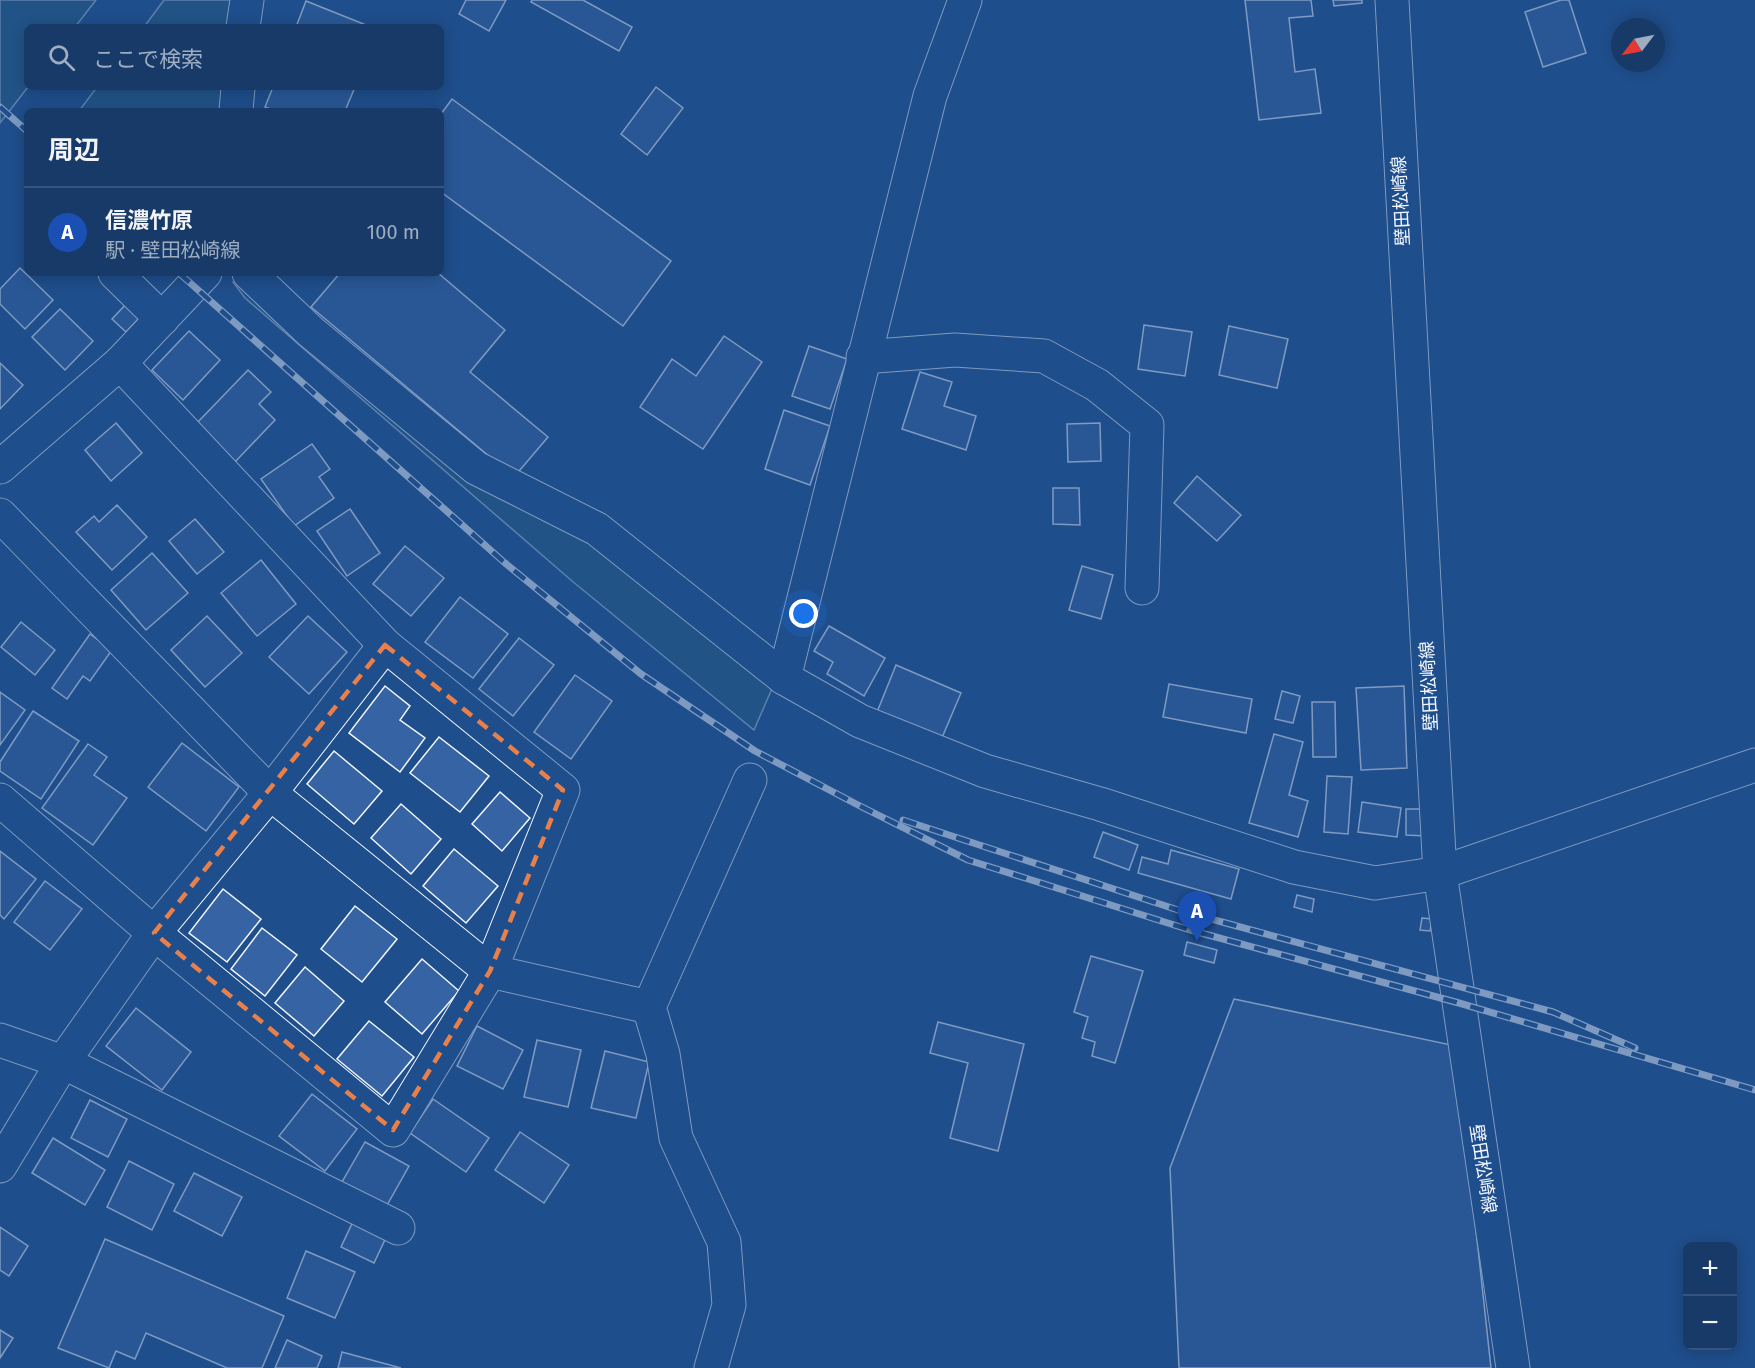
<!DOCTYPE html>
<html lang="ja">
<meta charset="utf-8">
<style>
:root{--surface:#173a69;--page:#244571;--text:#f1f3f6;--muted:#9eadc0;--line:#36547d;--accent:#8c9099}
body{margin:0;font-family:"Fira Sans","Noto Sans JP",sans-serif;background:var(--page);color:var(--text)}
.controls{position:absolute;right:18px;bottom:18px;display:grid;overflow:hidden;border-radius:9px;box-shadow:0 3px 15px #0003}
.controls button{width:54px;height:54px;display:grid;place-items:center;padding:0;border:0;border-bottom:2px solid var(--line);background:var(--surface);color:var(--text);font:30px sans-serif}
.compass{position:absolute;left:1611px;top:18px;width:54px;height:54px;border-radius:50%;background:var(--surface);box-shadow:0 3px 15px #0003;rotate:238deg}
.you{position:absolute;left:804px;top:614px;width:21px;height:21px;margin:-15px;border:4px solid #fff;border-radius:50%;background:#1a73e8;box-shadow:0 0 0 9px #1a73e833}
.badge{display:grid;place-items:center;width:39px;height:39px;border-radius:50%;background:var(--accent);color:#fff;font-size:20px;font-weight:700}
.pin{position:absolute;translate:-50% -50px;filter:drop-shadow(0 2px 3px #0008)}
.pin::after{content:'';position:absolute;top:32px;width:21px;height:18px;background:inherit;clip-path:polygon(0 0,100% 0,50% 100%)}
.list{margin:0;padding:0;list-style:none}
h2{display:flex;justify-content:space-between;align-items:center;height:78px;margin:0;padding:0 24px;font-size:26px}
h2 small{font-size:20px;font-weight:400;color:var(--muted)}
.list li{display:grid;grid-template-columns:39px 1fr auto;gap:18px;align-items:center;box-sizing:border-box;height:90px;padding:0 24px;border-top:2px solid var(--line)}
.list b{display:block;font-size:22px;white-space:nowrap}
.list p{margin:0;font-size:20px;white-space:nowrap;color:var(--muted)}
.list em{font-size:20px;font-style:normal;color:var(--muted)}
.icon{flex:none;width:33px;height:33px;fill:none;stroke:currentColor;stroke-width:2;stroke-linecap:round;stroke-linejoin:round}
.map{position:relative;flex:none;width:1755px;height:1368px;overflow:hidden}
.search{position:absolute;background:var(--surface);box-shadow:0 3px 15px #0003;left:24px;top:24px;width:420px;height:66px;display:flex;align-items:center;gap:15px;box-sizing:border-box;padding:0 21px;border-radius:9px;color:var(--muted);font-size:22px}
.panel{position:absolute;background:var(--surface);box-shadow:0 3px 15px #0003;left:24px;top:108px;width:420px;height:168px;border-radius:9px}
.map>svg:first-child{display:block}
</style>
<div class="map">
<svg width="1755" height="1368" viewBox="0 0 1755 1368">
<rect width="100%" height="100%" fill="#1f4e8c"/>
<g fill="#245a82" stroke="#a8bbd7" stroke-width="1.5">
<path d="M0,0H96L75,27H27L28,87L0,123Z"/>
<path d="M164,0H234L232,27H144Z"/>
<path d="M97,87H224L219,111H79Z"/>
<path d="M240,279L593,535L777,677L754,730L572,581L245,298L233,282Z"/>
</g>
<g fill="#3563a3" stroke="#f2f6ff" stroke-width="1.5">
<path d="M466,0H506L489,31L459,14Z"/>
<path d="M532,0H583L632,27L619,51L531,2Z"/>
<path d="M1245,0H1311L1313,16L1289,18L1295,72L1315,69L1321,113L1259,120Z"/>
<path d="M1333,0H1362V3L1334,6Z"/>
<path d="M1561,0H1569L1586,53L1543,67L1525,12Z"/>
<path d="M306,1L371,27H296Z"/>
<path d="M273,87H355L345,111H276L265,107Z"/>
<path d="M656,87L683,108L647,155L621,134Z"/>
<path d="M452,99L671,261L623,326L441,192V114Z"/>
<path d="M20,268L53,300L25,329L0,304V289Z"/>
<path d="M340,273H438L505,330L470,372L548,437L514,477L311,307Z"/>
<path d="M128,302L142,315L126,332L112,319Z"/>
<path d="M60,309L93,341L65,370L32,337Z"/>
<path d="M1144,325L1192,332L1185,376L1138,369Z"/>
<path d="M1229,326L1288,339L1277,388L1219,375Z"/>
<path d="M189,331L220,360L183,400L152,370Z"/>
<path d="M724,336L762,362L703,449L640,407L672,359L696,376Z"/>
<path d="M809,346L847,359L830,409L792,396Z"/>
<path d="M0,363L23,385L0,409Z"/>
<path d="M248,370L271,392L259,404L275,420L235,462L196,424Z"/>
<path d="M920,372L952,382L944,406L976,416L966,450L902,429Z"/>
<path d="M784,410L830,426L810,485L765,469Z"/>
<path d="M116,423L142,453L111,481L85,450Z"/>
<path d="M1100,423L1101,461L1068,462L1067,424Z"/>
<path d="M312,444L330,469L319,477L334,498L294,526L261,479Z"/>
<path d="M1197,476L1241,515L1217,541L1174,503Z"/>
<path d="M1053,488H1079L1080,525L1053,524Z"/>
<path d="M117,505L147,537L112,570L76,532L94,516L99,522Z"/>
<path d="M350,509L380,553L347,576L317,531Z"/>
<path d="M195,519L224,552L197,574L169,541Z"/>
<path d="M405,546L444,578L411,616L373,584Z"/>
<path d="M152,553L188,593L146,630L111,590Z"/>
<path d="M261,560L296,604L257,636L221,593Z"/>
<path d="M1082,566L1113,575L1101,619L1069,610Z"/>
<path d="M460,597L508,634L473,678L425,642Z"/>
<path d="M207,616L242,653L205,687L171,650Z"/>
<path d="M308,616L347,652L309,694L269,657Z"/>
<path d="M21,622L55,650L35,675L1,647Z"/>
<path d="M829,626L885,658L864,696L827,674L833,662L814,651Z"/>
<path d="M90,634L112,650L90,681L83,676L67,699L52,688Z"/>
<path d="M519,638L554,665L513,716L479,689Z"/>
<path d="M896,665L961,693L941,740L877,712Z"/>
<path d="M575,675L612,701L571,759L534,732Z"/>
<path d="M1169,684L1252,699L1246,733L1163,717Z"/>
<path d="M385,686L410,706L400,720L425,738L400,772L349,733Z"/>
<path d="M1404,686L1407,768L1361,770L1356,688Z"/>
<path d="M1282,691L1300,696L1293,723L1275,719Z"/>
<path d="M0,692L25,710L0,745Z"/>
<path d="M1312,702H1335L1336,757H1313Z"/>
<path d="M33,711L79,741L41,799L0,771V762Z"/>
<path d="M1274,734L1303,742L1289,795L1308,801L1298,837L1249,823Z"/>
<path d="M439,737L489,776L460,812L410,773Z"/>
<path d="M182,743L239,787L206,831L148,787Z"/>
<path d="M88,744L107,757L94,775L127,798L93,845L42,808Z"/>
<path d="M334,751L382,791L354,824L307,784Z"/>
<path d="M1327,776L1352,777L1348,834L1324,832Z"/>
<path d="M500,792L530,818L502,851L472,824Z"/>
<path d="M1362,802L1401,808L1397,837L1358,832Z"/>
<path d="M401,804L441,839L411,874L371,838Z"/>
<path d="M1406,809H1426V836L1406,835Z"/>
<path d="M1103,832L1138,845L1129,870L1094,857Z"/>
<path d="M454,849L498,886L466,923L423,886Z"/>
<path d="M1171,850L1239,869L1231,899L1138,873L1142,857L1168,864Z"/>
<path d="M0,851L36,879L4,919L0,915Z"/>
<path d="M45,881L82,909L50,950L14,922Z"/>
<path d="M223,889L261,919L227,962L189,933Z"/>
<path d="M1297,895L1314,899L1312,912L1294,907Z"/>
<path d="M355,906L397,939L362,982L321,949Z"/>
<path d="M1422,918L1432,919L1430,931L1420,930Z"/>
<path d="M262,928L297,955L265,996L231,969Z"/>
<path d="M1187,942L1217,950L1214,963L1184,955Z"/>
<path d="M1091,956L1143,971L1115,1063L1092,1056L1095,1042L1082,1038L1088,1017L1074,1012Z"/>
<path d="M422,959L459,991L422,1034L385,1002Z"/>
<path d="M305,967L344,1001L314,1036L275,1003Z"/>
<path d="M1234,999L1456,1046L1491,1368H1179L1170,1168Z"/>
<path d="M136,1008L191,1052L162,1090L106,1046Z"/>
<path d="M369,1021L414,1057L382,1096L337,1059Z"/>
<path d="M938,1022L1024,1044L998,1151L950,1138L968,1063L930,1053Z"/>
<path d="M477,1026L523,1050L503,1089L457,1066Z"/>
<path d="M537,1040L581,1050L568,1107L524,1097Z"/>
<path d="M605,1051L649,1062L636,1118L591,1108Z"/>
<path d="M312,1094L357,1129L325,1171L279,1136Z"/>
<path d="M433,1099L489,1138L466,1172L410,1133Z"/>
<path d="M90,1100L127,1119L108,1157L71,1138Z"/>
<path d="M520,1132L569,1165L544,1203L495,1170Z"/>
<path d="M53,1138L105,1170L85,1205L32,1173Z"/>
<path d="M365,1142L409,1166L386,1207L342,1182Z"/>
<path d="M129,1161L174,1184L152,1230L107,1207Z"/>
<path d="M194,1173L242,1197L222,1236L174,1211Z"/>
<path d="M357,1213L390,1229L374,1263L341,1247Z"/>
<path d="M0,1227L28,1246L9,1276L0,1270Z"/>
<path d="M105,1239L284,1316L262,1368H227L146,1333L135,1359L116,1351L109,1368L58,1348Z"/>
<path d="M306,1251L355,1272L335,1318L287,1298Z"/>
<path d="M0,1330L13,1338L0,1358Z"/>
<path d="M287,1340L322,1356L317,1368H275Z"/>
<path d="M342,1352L401,1368H338Z"/>
</g>
<g fill="none" stroke-linecap="round" stroke-linejoin="round">
<defs>
<g id="minor">
<path d="M243,27L247,0"/>
<path d="M236,111L238,87"/>
<path d="M115,273L162,319"/>
<path d="M249,273L311,332L476,468L597,529L784,678L860,721L985,771L1100,804L1294,867L1375,883L1440,873L1755,765"/>
<path d="M863,357L955,350L1044,356L1097,385L1147,425L1142,588"/>
<path d="M0,467L120,363L205,273"/>
<path d="M0,515L270,793L490,971L649,1007"/>
<path d="M784,678L930,96L965,0"/>
<path d="M0,800L154,933L393,1130L490,971L563,790L385,645L120,363"/>
<path d="M0,1040L63,1062L398,1228"/>
<path d="M0,1166L63,1062L154,933L270,793L385,645"/>
<path d="M711,1368L729,1305L724,1242L676,1138L663,1054L649,1007L750,780"/>
</g>
<path id="major" d="M1392,0L1440,873L1513,1368"/>
</defs>
<use href="#minor" stroke="#f2f6ff" stroke-width="35"/>
<use href="#major" stroke="#f2f6ff" stroke-width="35"/>
<use href="#minor" stroke="#1f4e8c" stroke-width="33"/>
<use href="#major" stroke="#1f4e8c" stroke-width="33"/>
<defs>
<g id="rail">
<path d="M0,107L27,131"/>
<path d="M179,273L505,563L641,674L755,751L858,805L968,860L1190,930L1459,1003L1755,1090"/>
<path d="M903,820L1178,910L1553,1012L1635,1048"/>
</g>
</defs>
<use href="#rail" stroke="#f2f6ff" stroke-width="7"/>
<use href="#rail" stroke="#1f4e8c" stroke-width="4.5" stroke-dasharray="14" stroke-linecap="butt"/>
</g>
<path d="M0 0H1755V1368H0ZM385,645L563,790L490,971L393,1130L154,933Z" fill="#1f4e8c" fill-opacity=".55" fill-rule="evenodd"/>
<path fill="none" stroke="#ea8049" stroke-width="4.5" stroke-dasharray="12 8" stroke-linejoin="round" d="M385,645L563,790L490,971L393,1130L154,933Z"/>
<g text-anchor="middle" dominant-baseline="central" stroke-width="4.5" stroke-linejoin="round" paint-order="stroke">
<g font-size="18" fill="#f2f6ff" stroke="#1f4e8c">
<text transform="translate(1401 201) rotate(-93)">壁田松崎線</text>
<text transform="translate(1429 686) rotate(-93)">壁田松崎線</text>
<text transform="translate(1483 1169) rotate(81)">壁田松崎線</text>
</g>
</g>
</svg>
<div class="controls">
<button>+</button>
<button>−</button>
</div>
<svg class="compass" viewBox="-18 -18 36 36"><path d="M0-13l5 13h-10z" fill="#e53935"/><path d="M0 13l5-13h-10z" fill="#9eadc0"/></svg>
<div class="you"></div>
<div class="pin badge" style="left:1197px;top:941px;background:#1a4fb4">A</div>
<div class="search"><svg class="icon" aria-label="search" viewBox="0 0 24 24"><circle cx="10" cy="10" r="6"/><path d="M15 15l6 6"/></svg>ここで検索</div>
<section class="panel">
<h2>周辺<small></small></h2>
<ul class="list">
<li><span class="badge" style="background:#1a4fb4">A</span><div><b>信濃竹原</b><p>駅 · 壁田松崎線</p></div><em>100 m</em></li>
</ul>
</section>
</div>
